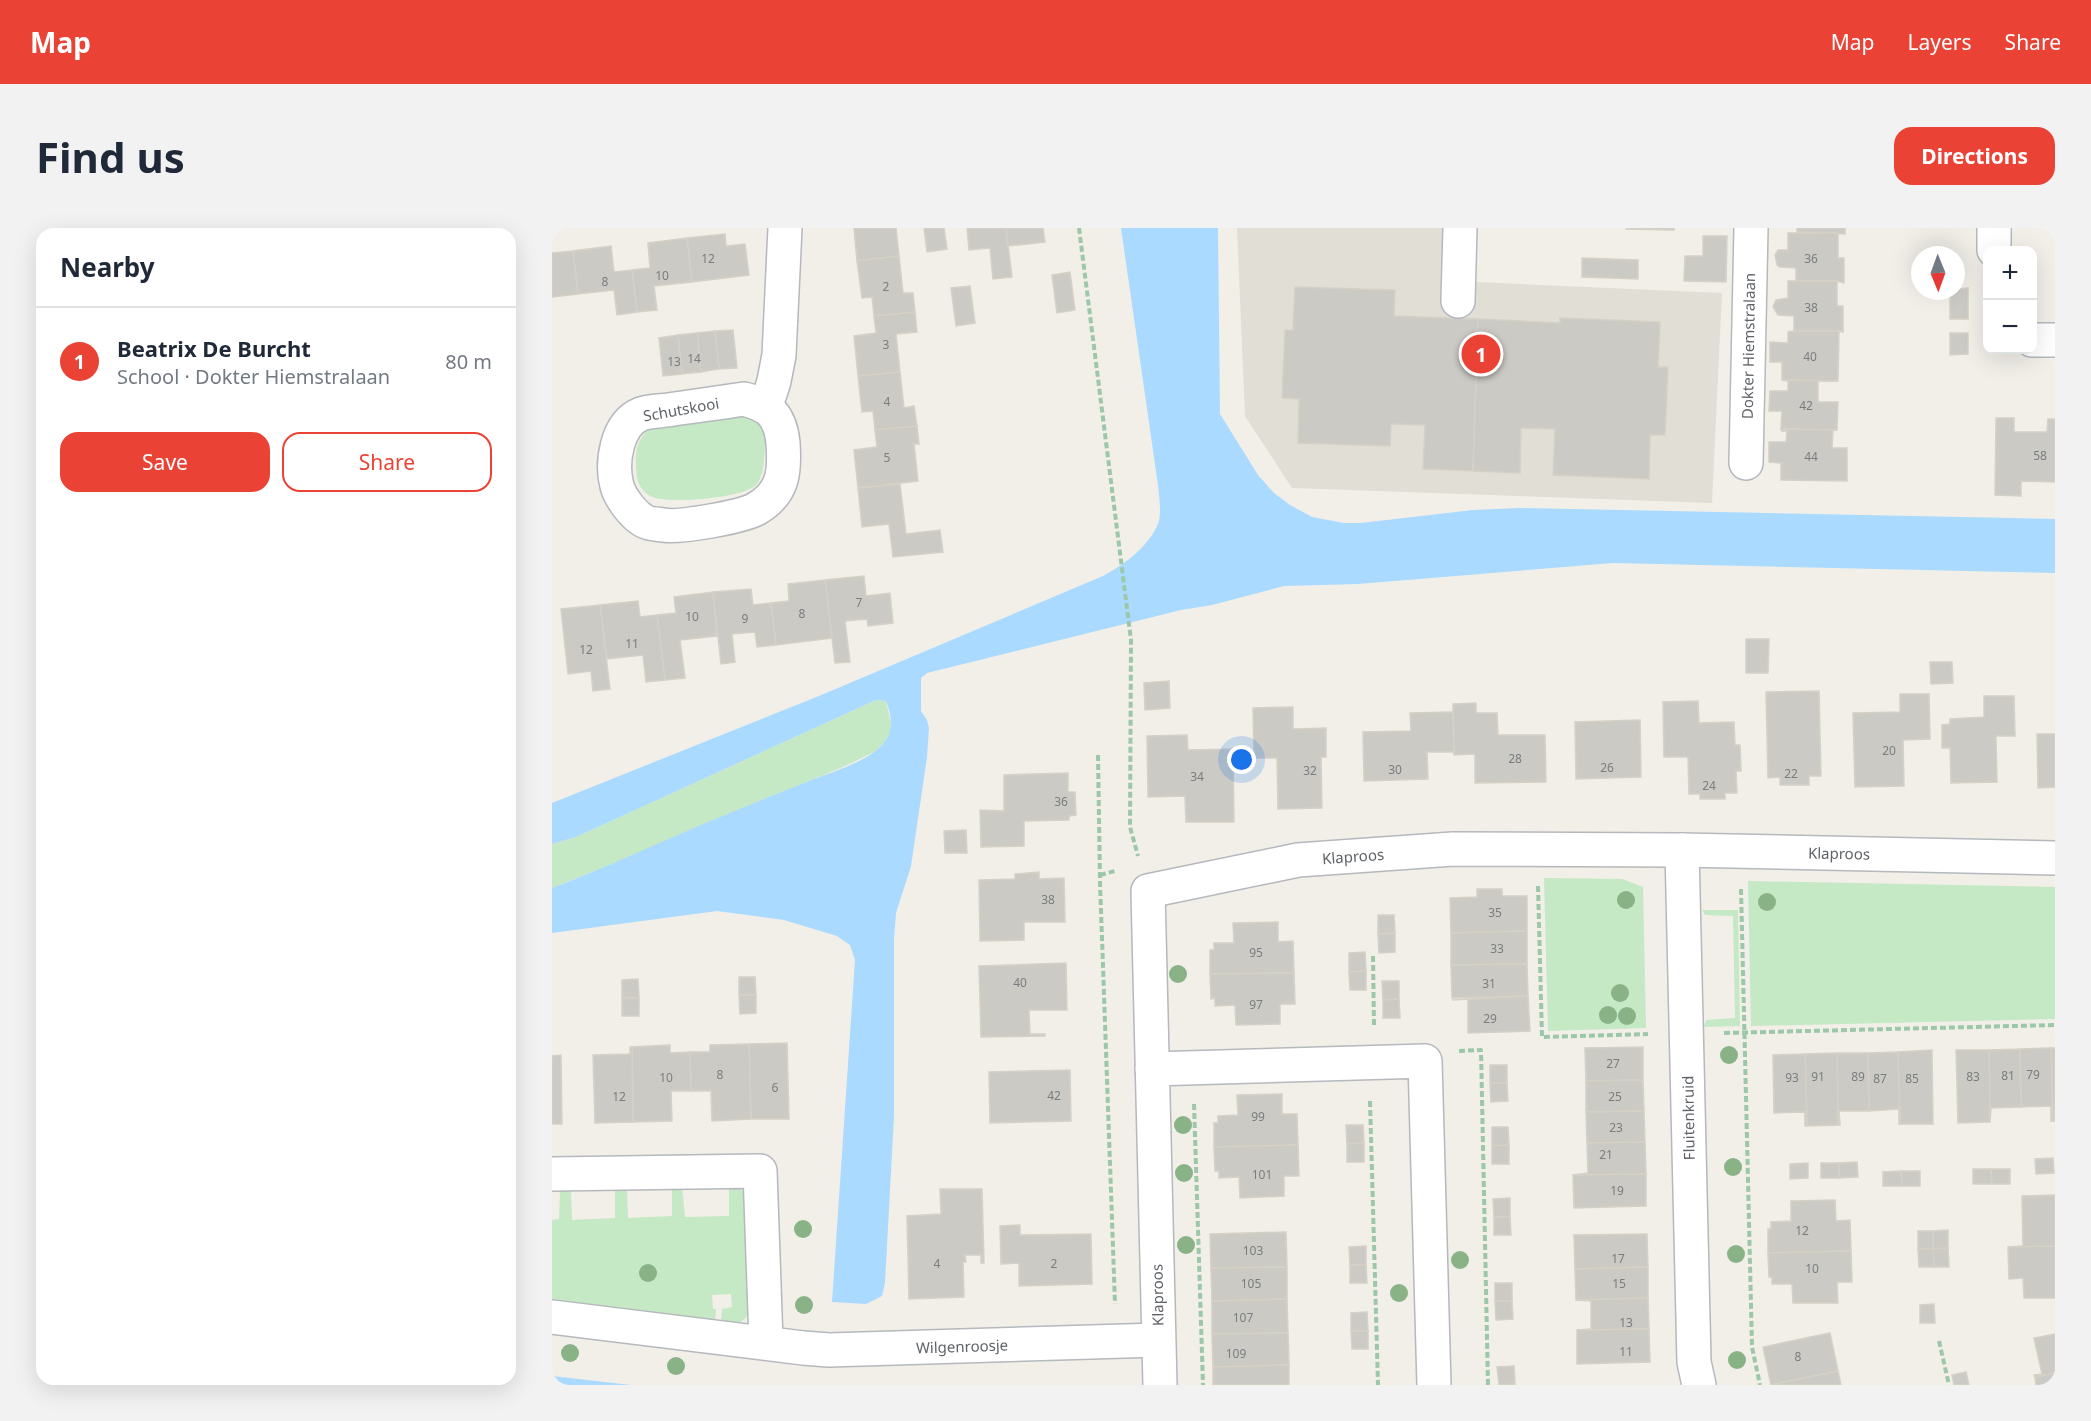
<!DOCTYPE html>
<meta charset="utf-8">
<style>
:root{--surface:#fff;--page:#f2f2f3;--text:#1f2937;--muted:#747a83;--line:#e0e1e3;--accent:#ea4335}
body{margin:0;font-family:"Noto Sans",sans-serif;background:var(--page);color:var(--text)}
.controls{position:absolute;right:18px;top:18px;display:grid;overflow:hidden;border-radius:12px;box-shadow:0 6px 24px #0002}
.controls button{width:54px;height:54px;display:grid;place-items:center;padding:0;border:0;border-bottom:2px solid var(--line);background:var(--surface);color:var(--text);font:30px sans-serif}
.compass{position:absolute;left:1359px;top:18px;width:54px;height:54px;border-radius:50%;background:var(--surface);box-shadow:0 6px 24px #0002;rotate:179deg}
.you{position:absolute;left:690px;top:532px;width:21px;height:21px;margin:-15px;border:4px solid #fff;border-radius:50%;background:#1a73e8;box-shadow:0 0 0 9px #1a73e833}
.badge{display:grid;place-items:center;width:39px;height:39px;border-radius:50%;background:var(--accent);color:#fff;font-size:20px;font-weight:700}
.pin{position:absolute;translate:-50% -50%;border:3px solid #fff;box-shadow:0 2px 6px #0006}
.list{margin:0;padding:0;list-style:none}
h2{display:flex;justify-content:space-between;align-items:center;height:78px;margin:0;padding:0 24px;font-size:26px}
h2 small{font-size:20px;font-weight:400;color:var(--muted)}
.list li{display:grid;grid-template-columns:39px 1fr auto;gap:18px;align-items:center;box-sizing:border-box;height:108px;padding:0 24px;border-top:2px solid var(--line)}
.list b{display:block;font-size:22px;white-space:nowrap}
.list p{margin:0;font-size:20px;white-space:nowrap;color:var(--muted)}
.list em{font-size:20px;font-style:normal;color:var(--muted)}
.actions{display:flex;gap:12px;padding:18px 24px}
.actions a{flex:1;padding:14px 0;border:2px solid var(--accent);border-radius:18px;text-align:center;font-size:21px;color:var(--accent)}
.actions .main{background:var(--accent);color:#fff}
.map{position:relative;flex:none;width:1503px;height:1157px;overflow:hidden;border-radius:18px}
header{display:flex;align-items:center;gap:36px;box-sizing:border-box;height:84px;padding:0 30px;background:var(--accent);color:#fff}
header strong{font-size:28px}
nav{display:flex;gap:33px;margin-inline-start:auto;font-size:21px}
.intro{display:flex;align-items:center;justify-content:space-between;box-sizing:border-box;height:144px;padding:0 36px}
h1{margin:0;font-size:42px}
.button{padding:15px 27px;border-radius:18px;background:var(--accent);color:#fff;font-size:21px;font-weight:700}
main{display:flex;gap:36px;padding:0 36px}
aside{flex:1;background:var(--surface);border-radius:18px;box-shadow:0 6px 24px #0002}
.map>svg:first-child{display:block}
</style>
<header>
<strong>Map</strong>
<nav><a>Map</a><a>Layers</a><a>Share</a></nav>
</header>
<div class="intro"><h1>Find us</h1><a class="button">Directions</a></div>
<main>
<aside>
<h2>Nearby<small></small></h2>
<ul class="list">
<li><span class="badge">1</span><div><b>Beatrix De Burcht</b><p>School · Dokter Hiemstralaan</p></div><em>80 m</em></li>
</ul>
<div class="actions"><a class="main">Save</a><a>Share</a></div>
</aside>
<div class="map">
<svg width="1503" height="1157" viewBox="0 0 1503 1157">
<rect width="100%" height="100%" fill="#f1efe8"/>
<path fill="#e1ded6" d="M685,0H925L924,54L1170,65L1160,275L740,260L693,188Z"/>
<g fill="#c5e8c5">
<path d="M191,186C208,193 214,201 213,220C212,232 212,246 205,256C195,270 113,277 98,268C86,261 84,250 84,237C83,221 86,211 98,200Z"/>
<path d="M324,472L334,473L339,496L338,504L332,515L322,524L291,539L154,595L97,621L0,660V616L24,609Z"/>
<path d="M992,650L1070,651L1091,659L1094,800L996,803Z"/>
<path d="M1196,653L1503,659V791L1199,798Z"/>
<path d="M1150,682H1186L1188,798L1152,799L1154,792L1183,790L1181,688L1153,687Z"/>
<path d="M130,959L133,989L177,988V959H186L192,964L196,1086C190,1098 180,1096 169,1094L170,1081L180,1079L179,1066L160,1067L161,1081H164L163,1094L0,1074V992L7,991L8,963L17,962L19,964L20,992L63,990V963L74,961L75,963L76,990L120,988V962L122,960Z"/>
</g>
<g fill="#aadaff">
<path d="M569,0H666L668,186L706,247L722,265L738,277L760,289L792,295H809L921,282L967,280L1503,291V345L1061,335L806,356L732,358L660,377L629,382L375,445L369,450V483L375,492L377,500L375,529L359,638L344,685L342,711V888L333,1055L330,1068L314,1076L280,1074L303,732L298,717L285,708L232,692L165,683L0,705V660C53,640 104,616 156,594C191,579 227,565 262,551C283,543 316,533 331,516C342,503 340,488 334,473L324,472L24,609L0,616V575L267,468L551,348C572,337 597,318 606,296C610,285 607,269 606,257Z"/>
<path d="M0,1148L79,1157H0Z"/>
</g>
<g fill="#cccac5" stroke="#d6d1c6" stroke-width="1.5">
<path d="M302,0H344L347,28L305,33Z"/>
<path d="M372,0H392L395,21L375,24Z"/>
<path d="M415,0H454L460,49L441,51L438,20L417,22Z"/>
<path d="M454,0H491L493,14L456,18Z"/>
<path d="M1074,0H1122V2L1074,1Z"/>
<path d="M1245,0H1293V6L1245,4Z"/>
<path d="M1236,5H1286V30H1292V55L1285,53H1244V40L1228,39L1225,37L1223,27L1226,22H1236Z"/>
<path d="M173,6L174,18L193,16L197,47L140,54L135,10Z"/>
<path d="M1151,8H1175L1174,54L1132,53L1133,28H1151Z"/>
<path d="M135,10L140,54L102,58L105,82L85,84L80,42L98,40L96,15Z"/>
<path d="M59,18L62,44L80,42L85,84L65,87L62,62L26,66L21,23Z"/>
<path d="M21,23L26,66L0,69V25Z"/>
<path d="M347,28L351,65H361L363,84L322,88L320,69L310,70L305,33Z"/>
<path d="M1030,30L1086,32V51L1030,49Z"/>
<path d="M518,44L523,82L505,85L500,47Z"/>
<path d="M1236,53H1285V78H1291V103H1242V88L1226,87L1221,79L1224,72L1236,70Z"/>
<path d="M418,58L423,95L404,98L399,60Z"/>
<path d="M743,59L843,62L842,88L926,91L921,243L871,241L873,197L839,196L838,218L746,215L747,171L730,170L733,102H741Z"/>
<path d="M1416,60V91H1398V63Z"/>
<path d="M363,84L365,104L344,106L348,144L306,148L302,108L324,105L322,88Z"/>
<path d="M1008,90L1108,94L1106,139H1116L1113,207H1098L1097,251L1001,247L1003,201L969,200L968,245L921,243L926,91L1008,95Z"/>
<path d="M181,102L185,140L167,141L163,103Z"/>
<path d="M163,103L167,141L149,144L145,105Z"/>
<path d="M1287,103L1286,153L1230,152V134H1218V114L1236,115V104L1242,103H1291V104Z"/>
<path d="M145,105L149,144L130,146L126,107Z"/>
<path d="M1398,105H1416V126L1398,127Z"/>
<path d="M126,107L130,146L111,148L107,110Z"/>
<path d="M348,144L352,180L362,178L365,198L323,202L321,183L310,184L306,148Z"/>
<path d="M1230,152L1286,153H1266V174H1286L1285,202L1229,201L1230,183H1217L1218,163H1236V153Z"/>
<path d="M1444,190H1462V204H1495L1496,191H1503V254L1469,253V268L1443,267Z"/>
<path d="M365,198L367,216H362L366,253L306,260L302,222L325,219L323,202Z"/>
<path d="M1229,201L1285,202H1281L1280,220H1295V253L1229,252V235L1217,234V214H1234L1235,203H1230Z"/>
<path d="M348,256L354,306L388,302L391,324L341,329L337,296L310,299L306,260Z"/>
<path d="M312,348L314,368L338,365L341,395L316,398L315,391L293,393L298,434L283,435L273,352Z"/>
<path d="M273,352L280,410L224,417L219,375L237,373L236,356Z"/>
<path d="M199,361L201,377L219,375L224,417L205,419L203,404L180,406L183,434L169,436L161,364Z"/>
<path d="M161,364L165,408L128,412L133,450L113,452L105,387L124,385L122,369Z"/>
<path d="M86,373L88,389L105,387L113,452L94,454L91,427L55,431L48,377Z"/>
<path d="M48,377L58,461L41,463L39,443L16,446L9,381Z"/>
<path d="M1194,411H1217L1216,445H1194Z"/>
<path d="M1378,434H1400L1401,455L1379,456Z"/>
<path d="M617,453L618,480L593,482L592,455Z"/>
<path d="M1267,463L1269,548H1257V557H1228V549L1216,550L1214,464Z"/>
<path d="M1348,466H1377L1378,511L1351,512L1352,558L1303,559L1301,485L1348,484Z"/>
<path d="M1432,468H1462L1463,508H1444L1445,554L1399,555L1398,520H1390V497L1398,496V491L1432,489Z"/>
<path d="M1146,473L1147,495L1182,494L1183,517H1188L1189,543H1184L1185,565H1173V571H1148V566H1137L1136,529H1112L1111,474Z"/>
<path d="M924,475V485H945L946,507H993L994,554L923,555V526L902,527L901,476Z"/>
<path d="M741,479V501L774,500V529H769L770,580L726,581L725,530H702L701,480Z"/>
<path d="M901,484L902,524H875L876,551L812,553L811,504L859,503L858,485Z"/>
<path d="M1088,492L1089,549L1024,551L1023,494Z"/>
<path d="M1485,506H1503V559L1486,560Z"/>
<path d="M635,507L636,522L681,521L682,594H634L633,568L596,569L595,508Z"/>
<path d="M516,545V564H523L524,587L517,588V592L472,593V618L429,619L428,582L452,583V547Z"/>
<path d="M414,602L415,625H393L392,603Z"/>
<path d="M487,644V651L512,650L513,694H472V712L428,713L427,652L463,651V646Z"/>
<path d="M925,661H950V668H975V703L899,705L898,670L925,669Z"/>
<path d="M826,687H842L843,705L826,706Z"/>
<path d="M726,694V714L741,713L742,745L658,746V722H662V715H682L681,695Z"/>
<path d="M975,703V736L899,737V705Z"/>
<path d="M843,705V724L827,725L826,706Z"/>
<path d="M813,724L814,743L797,744V725Z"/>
<path d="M514,735L515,782H477L478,806H493V808L429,809L427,738Z"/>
<path d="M975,736L976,768L900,770L899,737Z"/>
<path d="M814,743V762H798L797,744Z"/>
<path d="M742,745L743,776H728V796L684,797L683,777L663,778V770L659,771L658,746Z"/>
<path d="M187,749H203L204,767H187Z"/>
<path d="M86,751L87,770H70V752Z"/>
<path d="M830,753H847V771L831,772Z"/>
<path d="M187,767H204V785L188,786Z"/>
<path d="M976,768L978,803L916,805V771L900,772Z"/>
<rect x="70" y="770" width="17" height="18"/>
<path d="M847,771L848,790H831V772Z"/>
<path d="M235,815L237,891H199L197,816Z"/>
<path d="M197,816L199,891L160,893L159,863H139L138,824H158V817Z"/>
<path d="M118,817V825L138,824L139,863H119L120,893L81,894L80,819Z"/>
<path d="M78,819H80L81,894L43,895L41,827L78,826Z"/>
<path d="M1091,819V852L1034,853L1033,820Z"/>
<path d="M1499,820H1503V893H1501Z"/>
<path d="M1499,820L1501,893H1499V878L1469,879L1468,821Z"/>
<path d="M1468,821L1469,879L1439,880L1438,894L1437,822Z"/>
<path d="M1380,822L1381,896H1348L1346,824Z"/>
<path d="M1404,822H1437L1438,894L1406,895Z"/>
<path d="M1346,824L1348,896H1347V881L1317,883L1316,825Z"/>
<path d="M1285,825H1316L1317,883H1287L1288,897H1286Z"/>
<path d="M1285,825L1286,897L1255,898L1253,826Z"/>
<path d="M1253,826L1255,898H1253V884L1222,885L1221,827Z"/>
<path d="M9,827L10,896H0V828Z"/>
<rect x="938" y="837" width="17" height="18"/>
<path d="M518,842L519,893L438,895L437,844Z"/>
<path d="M1091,852L1092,883L1034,884V853Z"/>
<path d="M938,855H955L956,873L939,874Z"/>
<path d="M730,866V886H745L746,917L662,919V895H666V888L686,887L685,867Z"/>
<path d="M1092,883L1093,914L1035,915L1034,884Z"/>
<path d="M794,897H811L812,915L795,916Z"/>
<path d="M940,899H956L957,917L940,918Z"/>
<path d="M1093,914L1094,946L1021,947L1036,945L1035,915Z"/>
<path d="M812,915V934H795V916Z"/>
<path d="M746,917L747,948H732V968L688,970L687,949L667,950V943H663L662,919Z"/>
<path d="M957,917V936H940V918Z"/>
<path d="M1501,930L1502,945L1484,946L1483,931Z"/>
<path d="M1305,934L1306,949L1287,950V935Z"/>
<path d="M1256,935V950L1238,951V936Z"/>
<rect x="1269" y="935" width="18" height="15"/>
<path d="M1421,941H1439L1440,956H1421Z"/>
<path d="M1439,941H1458V956H1440Z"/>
<path d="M1349,943L1350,958H1331V944Z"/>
<path d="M1349,943H1368V958H1350Z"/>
<path d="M1094,946V978L1022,980L1021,947Z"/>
<path d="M388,961H430L432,1035H429V1027H413L414,1034H411L412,1069L357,1071L355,988L389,986Z"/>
<path d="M1503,967V1018L1456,1019L1471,1018L1470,968Z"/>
<path d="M958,970V989H942L941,971Z"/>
<path d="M1283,972L1284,993L1298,992L1299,1023L1216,1025V1001H1219V994L1239,993V973Z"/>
<path d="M942,989H958L959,1007H942Z"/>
<path d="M468,997V1007L539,1006L540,1056L467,1058V1035L449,1036L448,998Z"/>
<path d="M1396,1002V1020L1381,1021V1003Z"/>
<rect x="1366" y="1003" width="15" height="18"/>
<path d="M734,1004L735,1039L659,1040L658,1006Z"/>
<path d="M1095,1006L1096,1039L1023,1041L1022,1007Z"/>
<path d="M814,1018V1037H798L797,1019Z"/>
<path d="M1503,1018V1070H1472L1471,1050L1457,1051L1456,1019Z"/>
<path d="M1396,1020L1397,1039H1382L1381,1021Z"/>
<path d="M1366,1021H1381L1382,1039H1367Z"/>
<path d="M1299,1023L1300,1054H1285L1286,1075H1241L1240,1056H1220V1049H1217L1216,1025Z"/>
<path d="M798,1037H814L815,1055H798Z"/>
<path d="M735,1039V1071L660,1073L659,1040Z"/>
<path d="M1096,1039V1070L1024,1072L1023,1041Z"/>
<rect x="943" y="1055" width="17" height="18"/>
<path d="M1096,1070L1097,1101L1025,1102L1039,1101V1073L1024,1072Z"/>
<path d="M735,1071L736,1105L660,1106V1073Z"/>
<path d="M943,1073H960L961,1091L944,1092Z"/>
<path d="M1382,1076L1383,1095H1368V1077Z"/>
<path d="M815,1084L816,1103H799V1085Z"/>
<path d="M1097,1101L1098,1134L1025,1136V1102Z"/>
<path d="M799,1103H816V1121H800Z"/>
<path d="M736,1105L737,1137L661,1139L660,1106Z"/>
<path d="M1278,1105L1286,1143L1219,1157L1211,1119Z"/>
<path d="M1503,1106V1145L1483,1149L1482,1147L1490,1146L1482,1110Z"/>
<path d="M737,1137V1157H661V1139Z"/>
<path d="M962,1138L963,1156L947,1157L945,1139Z"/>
<path d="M1286,1143L1289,1157H1219Z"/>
<path d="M1414,1144L1417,1157H1402L1400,1147Z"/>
<path d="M1503,1145V1157H1484L1483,1149Z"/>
</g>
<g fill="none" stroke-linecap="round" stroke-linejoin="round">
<defs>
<g id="minor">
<path d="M1442,22V0"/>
<path d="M906,73L908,0"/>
<path d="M1480,112H1503"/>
<path d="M192,171C203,174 213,177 220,185C227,193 230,204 231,215C233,243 232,265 204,281C189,289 127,300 111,297C104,296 95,296 89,291C80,285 68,269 65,258C59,236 64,196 89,186C97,183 108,183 116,182C141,178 167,175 192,171Z"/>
<path d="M208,176L218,166L222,153L227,127L233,0"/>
<path d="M1194,235L1199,0"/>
<path d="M1130,622L1142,1134L1147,1157"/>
<path d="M600,841L873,833L882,1157"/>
<path d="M0,946L208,943L214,1114"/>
<path d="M0,1089L251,1120L277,1122L606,1112"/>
<path d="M608,1157L596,663L746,632L901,621L1130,622L1503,630"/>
</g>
</defs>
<use href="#minor" stroke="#b5b8bc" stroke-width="36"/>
<g stroke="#9cc7a9" stroke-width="4" stroke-dasharray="6 3" stroke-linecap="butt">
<path d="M527,0L579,412L578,599L586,628"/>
<path d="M546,527L548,654L563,1076"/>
<path d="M548,647L563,643"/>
<path d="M986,658L990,809L1096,806"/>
<path d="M1189,661L1200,1119L1208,1157"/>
<path d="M821,728L822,797"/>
<path d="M1172,805L1503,797"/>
<path d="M907,823L929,822L936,1157"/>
<path d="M818,873L826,1157"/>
<path d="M642,876L651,1157"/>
<path d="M1387,1113L1397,1157"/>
</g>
<use href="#minor" stroke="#fff" stroke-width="33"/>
</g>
<g fill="#89b387">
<circle cx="1074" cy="672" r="9"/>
<circle cx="1215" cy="674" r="9"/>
<circle cx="626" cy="746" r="9"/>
<circle cx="1068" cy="765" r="9"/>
<circle cx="1056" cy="787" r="9"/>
<circle cx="1075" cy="788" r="9"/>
<circle cx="1177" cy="827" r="9"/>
<circle cx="631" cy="897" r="9"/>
<circle cx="1181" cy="939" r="9"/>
<circle cx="632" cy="945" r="9"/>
<circle cx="251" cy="1001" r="9"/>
<circle cx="634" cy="1017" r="9"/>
<circle cx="1184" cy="1026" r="9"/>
<circle cx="908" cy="1032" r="9"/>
<circle cx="96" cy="1045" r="9"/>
<circle cx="847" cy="1065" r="9"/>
<circle cx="252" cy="1077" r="9"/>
<circle cx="18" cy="1125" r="9"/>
<circle cx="1185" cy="1132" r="9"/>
<circle cx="124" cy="1138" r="9"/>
</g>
<g text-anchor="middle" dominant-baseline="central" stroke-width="4.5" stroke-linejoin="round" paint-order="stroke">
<g font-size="12" fill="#7a7d7f">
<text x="156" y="30">12</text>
<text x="1259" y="30">36</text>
<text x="110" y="47">10</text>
<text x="53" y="53">8</text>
<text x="334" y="58">2</text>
<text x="1259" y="79">38</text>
<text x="334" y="116">3</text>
<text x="1258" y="128">40</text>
<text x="142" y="130">14</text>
<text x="122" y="133">13</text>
<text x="335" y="173">4</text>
<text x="1254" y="177">42</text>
<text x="1488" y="227">58</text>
<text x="1259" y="228">44</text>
<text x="335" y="229">5</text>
<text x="307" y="374">7</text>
<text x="250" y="385">8</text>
<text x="140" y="388">10</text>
<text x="193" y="390">9</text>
<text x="80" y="415">11</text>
<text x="34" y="421">12</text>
<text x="1337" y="522">20</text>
<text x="963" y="530">28</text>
<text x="1055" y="539">26</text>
<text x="843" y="541">30</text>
<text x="758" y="542">32</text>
<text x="1239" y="545">22</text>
<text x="645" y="548">34</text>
<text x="1157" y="557">24</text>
<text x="509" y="573">36</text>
<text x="496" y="671">38</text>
<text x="943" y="684">35</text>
<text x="945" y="720">33</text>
<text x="704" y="724">95</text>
<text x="468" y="754">40</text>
<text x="937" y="755">31</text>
<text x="704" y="776">97</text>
<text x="938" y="790">29</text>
<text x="1061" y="835">27</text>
<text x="168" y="846">8</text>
<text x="1481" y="846">79</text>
<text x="1456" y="847">81</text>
<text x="1266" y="848">91</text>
<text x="1306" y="848">89</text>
<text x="1421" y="848">83</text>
<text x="114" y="849">10</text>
<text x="1240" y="849">93</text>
<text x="1328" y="850">87</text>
<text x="1360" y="850">85</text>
<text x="223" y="859">6</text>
<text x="502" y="867">42</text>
<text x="67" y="868">12</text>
<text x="1063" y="868">25</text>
<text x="706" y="888">99</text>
<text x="1064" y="899">23</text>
<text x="1054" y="926">21</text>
<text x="710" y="946">101</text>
<text x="1065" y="962">19</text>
<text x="1250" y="1002">12</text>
<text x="701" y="1022">103</text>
<text x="1066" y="1030">17</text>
<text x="385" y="1035">4</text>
<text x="502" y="1035">2</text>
<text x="1260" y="1040">10</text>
<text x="699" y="1055">105</text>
<text x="1067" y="1055">15</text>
<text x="691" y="1089">107</text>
<text x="1074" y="1094">13</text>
<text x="1074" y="1123">11</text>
<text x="684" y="1125">109</text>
<text x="1246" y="1128">8</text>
</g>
<g font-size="15" fill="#5f6368" stroke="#fff">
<text transform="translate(1196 118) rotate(-89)">Dokter Hiemstralaan</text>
<text transform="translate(129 181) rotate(-10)">Schutskooi</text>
<text transform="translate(1287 625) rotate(1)">Klaproos</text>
<text transform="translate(801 628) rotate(-4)">Klaproos</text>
<text transform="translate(1136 890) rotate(-91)">Fluitenkruid</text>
<text transform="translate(605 1067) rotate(-91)">Klaproos</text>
<text transform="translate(410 1118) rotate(-2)">Wilgenroosje</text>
</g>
</g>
</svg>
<div class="controls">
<button>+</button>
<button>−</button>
</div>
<svg class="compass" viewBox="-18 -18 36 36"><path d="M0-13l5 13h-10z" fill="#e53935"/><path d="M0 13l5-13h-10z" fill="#747a83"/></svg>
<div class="you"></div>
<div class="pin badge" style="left:929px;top:126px">1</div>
</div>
</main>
